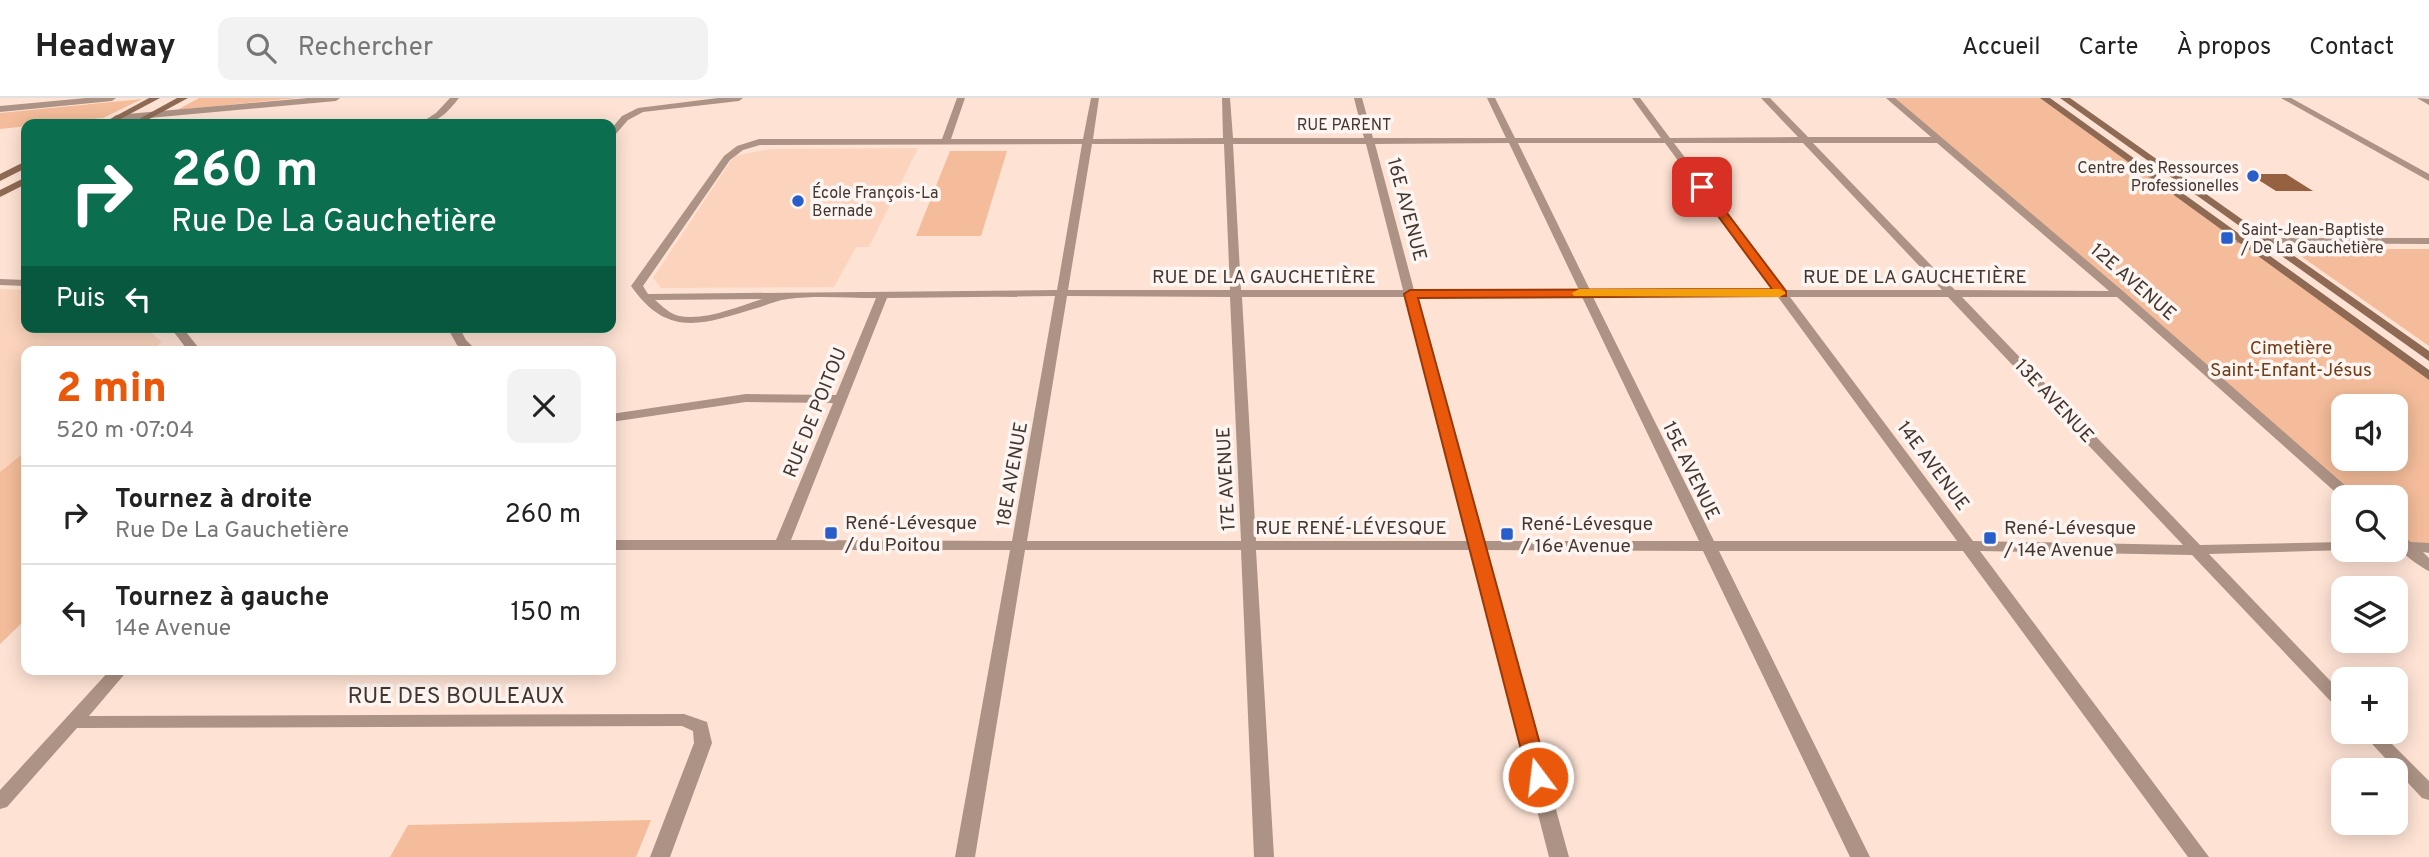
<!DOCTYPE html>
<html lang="fr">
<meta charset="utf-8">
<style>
body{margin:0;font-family:Overpass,sans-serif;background:#f2f2f2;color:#222;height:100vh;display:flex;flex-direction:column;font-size:26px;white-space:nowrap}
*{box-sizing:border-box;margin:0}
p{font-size:23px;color:#767676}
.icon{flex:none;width:38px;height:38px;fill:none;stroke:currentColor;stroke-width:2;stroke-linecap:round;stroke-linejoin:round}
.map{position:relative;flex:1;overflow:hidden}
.drawer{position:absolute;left:21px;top:248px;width:595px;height:329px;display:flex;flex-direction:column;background:#fff;border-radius:14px;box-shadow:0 4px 18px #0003}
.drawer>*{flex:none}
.banner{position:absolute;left:21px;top:21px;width:595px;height:214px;border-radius:14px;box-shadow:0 4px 18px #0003;background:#0b6e4f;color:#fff;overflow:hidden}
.tools{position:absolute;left:2331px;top:296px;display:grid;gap:14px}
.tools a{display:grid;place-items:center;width:77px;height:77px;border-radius:14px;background:#fff;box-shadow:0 4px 18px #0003;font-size:35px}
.pin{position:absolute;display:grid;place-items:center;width:60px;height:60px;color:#fff;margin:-30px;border-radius:14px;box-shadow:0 4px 10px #0006}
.me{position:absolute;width:77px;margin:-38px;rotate:345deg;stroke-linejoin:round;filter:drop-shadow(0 0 5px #0008)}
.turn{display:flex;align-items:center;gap:24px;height:147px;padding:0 35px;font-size:32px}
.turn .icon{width:91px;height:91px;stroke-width:2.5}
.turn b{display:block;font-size:49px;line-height:60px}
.then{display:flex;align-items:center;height:66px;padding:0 35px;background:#0003;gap:14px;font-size:26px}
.round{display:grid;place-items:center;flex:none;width:74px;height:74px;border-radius:14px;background:#f2f2f2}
.head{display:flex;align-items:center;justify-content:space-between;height:119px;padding:0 35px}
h1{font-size:42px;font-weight:800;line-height:52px;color:#ea580c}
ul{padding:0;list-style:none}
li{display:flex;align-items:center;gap:21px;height:98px;padding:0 35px;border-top:2px solid #e0e0e0}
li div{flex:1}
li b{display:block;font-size:26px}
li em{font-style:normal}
header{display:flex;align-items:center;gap:42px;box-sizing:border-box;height:98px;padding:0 35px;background:#fff;border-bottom:2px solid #e0e0e0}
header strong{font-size:33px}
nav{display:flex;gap:38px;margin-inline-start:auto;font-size:24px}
.search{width:490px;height:63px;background:#f2f2f2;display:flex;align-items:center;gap:18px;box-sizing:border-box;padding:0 24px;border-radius:14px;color:#767676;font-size:26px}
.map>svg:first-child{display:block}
.built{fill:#fcd4bd}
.green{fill:#f4bc9a;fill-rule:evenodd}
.building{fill:#956140}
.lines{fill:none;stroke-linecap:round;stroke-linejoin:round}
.street{fill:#ad9385;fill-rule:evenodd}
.secondary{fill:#8e6a54;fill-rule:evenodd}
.route{fill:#ea580c;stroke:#983908;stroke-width:2}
.slow{fill:#f59e0b}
.poi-dot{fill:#285dca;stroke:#fcf5f1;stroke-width:2.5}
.labels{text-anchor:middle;stroke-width:7;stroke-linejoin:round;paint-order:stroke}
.far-street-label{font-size:16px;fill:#43362f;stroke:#fcf5f1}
.far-poi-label{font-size:16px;fill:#43362f;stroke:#fcf5f1;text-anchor:start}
.street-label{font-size:19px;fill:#43362f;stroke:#fcf5f1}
.park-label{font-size:19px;fill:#713c16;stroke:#fcf5f1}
.poi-label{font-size:19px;fill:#43362f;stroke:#fcf5f1;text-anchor:start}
.near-street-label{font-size:23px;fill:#43362f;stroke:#fcf5f1}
</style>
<header>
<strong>Headway</strong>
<div class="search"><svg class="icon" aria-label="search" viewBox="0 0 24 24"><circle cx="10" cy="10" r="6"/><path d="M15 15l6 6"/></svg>Rechercher</div>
<nav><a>Accueil</a><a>Carte</a><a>À propos</a><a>Contact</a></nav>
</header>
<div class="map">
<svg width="2429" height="759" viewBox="0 0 2429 759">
<rect width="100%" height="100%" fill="#fee3d4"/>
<path class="built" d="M 918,50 L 869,149 L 856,149 L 834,189 L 661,190 L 653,180 L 734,58 L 771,51 Z
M 0,191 L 26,192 L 26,229 L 145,229 L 162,244 L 150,254 L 26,254 L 26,353 L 0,374 Z"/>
<path class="green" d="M 199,0 L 297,0 L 177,12 Z
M 1890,0 L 2044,0 L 2429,278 L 2429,450 L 2396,439 L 2396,399 L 2350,399 ZM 2343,308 L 2396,308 L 2396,360 L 2343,360 Z
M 142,1 L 103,20 L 0,31 L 0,15 Z
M 950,53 L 1007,53 L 981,138 L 916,138 Z
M 2297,151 L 2429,151 L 2429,248 L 2295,154 Z
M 26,353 L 26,521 L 0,546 L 0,374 Z
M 651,722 L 636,759 L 390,759 L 408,727 Z"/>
<path class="building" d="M 2249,76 L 2286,76 L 2313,93 L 2276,93 Z"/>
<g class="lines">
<path class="street" d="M 86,0 L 116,0 L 112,3 L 0,14 L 0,8 Z
M 308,0 L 340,0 L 336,3 L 116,23 L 112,20 L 116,17 Z
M 450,0 L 459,0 C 448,14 437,26 419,26 L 436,15 Z
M 718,0 L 743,0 L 739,3 L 643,14 L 628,22 L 614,38 L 611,39 L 611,31 L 622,18 L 638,10 Z
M 957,0 L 965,0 L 951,41 L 1083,41 L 1091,0 L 1099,0 L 1093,41 L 1223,40 L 1222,0 L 1230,0 L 1233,40 L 1364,40 L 1354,0 L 1362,0 L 1373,40 L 1506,40 L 1487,0 L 1495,0 L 1515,40 L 1661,40 L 1632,0 L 1640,0 L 1670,40 L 1798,39 L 1761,0 L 1770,0 L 1808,39 L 1931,39 L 1886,0 L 1895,0 L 2124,194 L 2355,396 L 2357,399 L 2343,401 L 2117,199 L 1962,199 L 2200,447 L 2343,444 L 2343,452 L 2348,452 L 2209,456 L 2343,596 L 2343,612 L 2337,610 L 2192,457 L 1980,453 L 2209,759 L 2188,759 L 1963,453 L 1719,453 L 1870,759 L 1850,759 L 1703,453 L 1485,452 L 1569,759 L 1549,759 L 1470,452 L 1256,452 L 1274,759 L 1254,759 L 1241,452 L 1025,452 L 975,759 L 955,759 L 1010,452 L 611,452 L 611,442 L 776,442 L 833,305 L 746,304 L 611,324 L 611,316 L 746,296 L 836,297 L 876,200 C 847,200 816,197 788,201 C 778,202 767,207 757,210 C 703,226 668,241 631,188 L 724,58 L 737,48 L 759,41 L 942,41 ZM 1509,45 L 1579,192 L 1414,192 L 1375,46 ZM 1518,45 L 1665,45 L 1773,192 L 1590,192 ZM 1674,45 L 1803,45 L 1942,192 L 1785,192 ZM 1813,45 L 1937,45 L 2109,193 L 1955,192 ZM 1082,46 L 1057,192 L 648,196 L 643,188 L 730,62 L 743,52 L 760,47 ZM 1092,46 L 1224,46 L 1230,192 L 1068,192 ZM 1233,46 L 1366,46 L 1403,192 L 1241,192 ZM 1055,198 L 1012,443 L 791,442 L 887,200 ZM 1067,198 L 1230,199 L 1241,443 L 1027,443 ZM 1242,199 L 1405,199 L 1468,443 L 1256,443 ZM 1416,199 L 1582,199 L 1699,443 L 1483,443 ZM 1593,199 L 1778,199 L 1957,443 L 1714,443 ZM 1790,199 L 1948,199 L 2183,447 L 1973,443 ZM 762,201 C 737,209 705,223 679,218 C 670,216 662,208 655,202 Z
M 2281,0 L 2291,0 L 2429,76 L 2429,83 Z
M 2417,0 L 2429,1 L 2429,7 Z
M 2241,140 L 2429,140 L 2429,146 L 2237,145 L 2236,143 Z
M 0,181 L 26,182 L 26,188 L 0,187 Z
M 170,229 L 182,229 L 202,254 L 189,254 Z
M 447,229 L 459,229 L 466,242 L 478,254 L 465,254 L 457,247 Z
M 2396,434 L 2411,444 L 2429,445 L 2429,455 L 2423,454 L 2429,460 L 2429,473 C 2423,471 2397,452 2396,447 C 2395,446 2396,435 2396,434 Z
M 110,572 L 128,572 L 89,618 L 684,616 L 707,624 L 712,645 L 670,759 L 650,759 L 694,645 L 693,633 L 682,628 L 77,630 L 7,709 L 0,711 L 0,692 Z
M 2361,634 L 2380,634 L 2429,683 L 2429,702 L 2422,700 Z"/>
<path class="secondary" d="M 149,0 L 160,0 L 111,26 L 101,26 Z
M 177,0 L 188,0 L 140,26 L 130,26 Z
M 2040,0 L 2050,0 L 2429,272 L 2429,282 Z
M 2060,0 L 2070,0 L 2429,253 L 2429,263 Z
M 26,63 L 26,70 L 0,83 L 0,76 Z
M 26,79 L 26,86 L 0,99 L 0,92 Z"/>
</g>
<path class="route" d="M 1698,86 L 1705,86 L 1786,193 L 1786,198 L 1418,200 L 1549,679 L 1546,685 L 1531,685 L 1528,679 L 1404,196 L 1410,192 L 1772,191 L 1698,91 Z"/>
<path class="slow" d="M 1579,191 L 1780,191 L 1786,195 L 1780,199 L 1574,198 L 1572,195 Z"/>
<g class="poi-dot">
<circle cx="2253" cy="78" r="7"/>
<circle cx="798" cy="103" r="7"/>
<rect x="2220" y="133" width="14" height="14" rx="3.5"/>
<rect x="824" y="428" width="14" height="14" rx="3.5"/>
<rect x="1500" y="429" width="14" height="14" rx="3.5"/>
<rect x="1983" y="433" width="14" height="14" rx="3.5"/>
</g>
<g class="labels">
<g class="far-street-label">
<text x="1344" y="32">RUE PARENT</text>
</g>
<g class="far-poi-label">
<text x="2239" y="75" text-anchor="end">Centre des Ressources<tspan x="2239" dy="18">Professionelles</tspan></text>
<text x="812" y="100">École François-La<tspan x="812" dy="18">Bernade</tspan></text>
<text x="2241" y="137">Saint-Jean-Baptiste<tspan x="2241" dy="18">/ De La Gauchetière</tspan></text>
</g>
<g class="street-label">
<text transform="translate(1408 111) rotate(75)" y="7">16E AVENUE</text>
<text x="1264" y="185">RUE DE LA GAUCHETIÈRE</text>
<text x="1915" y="185">RUE DE LA GAUCHETIÈRE</text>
<text transform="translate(2134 183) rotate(41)" y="7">12E AVENUE</text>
<text transform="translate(2055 302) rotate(47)" y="7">13E AVENUE</text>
<text transform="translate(814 314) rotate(-68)" y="7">RUE DE POITOU</text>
<text transform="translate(1934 367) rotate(53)" y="7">14E AVENUE</text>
<text transform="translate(1692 372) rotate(64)" y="7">15E AVENUE</text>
<text transform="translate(1011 376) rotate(-80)" y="7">18E AVENUE</text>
<text transform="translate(1225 381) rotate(-93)" y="7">17E AVENUE</text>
<text x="1351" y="436">RUE RENÉ-LÉVESQUE</text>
</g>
<g class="park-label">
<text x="2291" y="256">Cimetière<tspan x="2291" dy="22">Saint-Enfant-Jésus</tspan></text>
</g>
<g class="poi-label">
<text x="845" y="431">René-Lévesque<tspan x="845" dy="22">/ du Poitou</tspan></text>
<text x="1521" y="432">René-Lévesque<tspan x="1521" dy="22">/ 16e Avenue</tspan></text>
<text x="2004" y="436">René-Lévesque<tspan x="2004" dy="22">/ 14e Avenue</tspan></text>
</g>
<g class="near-street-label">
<text x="456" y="605">RUE DES BOULEAUX</text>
</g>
</g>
</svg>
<div class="tools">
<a><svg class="icon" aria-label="sound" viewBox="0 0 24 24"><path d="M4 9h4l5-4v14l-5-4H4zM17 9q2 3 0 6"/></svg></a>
<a><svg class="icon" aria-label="search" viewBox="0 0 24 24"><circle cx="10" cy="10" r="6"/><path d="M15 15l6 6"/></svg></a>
<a><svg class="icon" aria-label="layers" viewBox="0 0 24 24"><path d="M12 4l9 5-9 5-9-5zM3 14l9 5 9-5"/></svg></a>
<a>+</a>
<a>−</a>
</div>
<div class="pin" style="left:1702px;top:89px;background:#d93025"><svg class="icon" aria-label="arrive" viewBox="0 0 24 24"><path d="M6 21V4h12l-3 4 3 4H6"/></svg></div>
<svg class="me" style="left:1538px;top:679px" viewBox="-20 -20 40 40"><circle r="17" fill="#ea580c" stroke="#fff" stroke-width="3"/><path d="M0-11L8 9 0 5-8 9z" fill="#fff"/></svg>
<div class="banner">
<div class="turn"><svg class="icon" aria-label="right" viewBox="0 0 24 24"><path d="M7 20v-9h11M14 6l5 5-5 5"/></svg><div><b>260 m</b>Rue De La Gauchetière</div></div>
<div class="then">Puis<svg class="icon" aria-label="left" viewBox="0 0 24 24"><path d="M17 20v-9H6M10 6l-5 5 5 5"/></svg></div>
</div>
<section class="drawer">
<div class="head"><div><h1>2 min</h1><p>520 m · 07:04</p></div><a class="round"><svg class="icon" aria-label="close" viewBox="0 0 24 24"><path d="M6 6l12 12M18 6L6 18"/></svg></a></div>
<ul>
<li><svg class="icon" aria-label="right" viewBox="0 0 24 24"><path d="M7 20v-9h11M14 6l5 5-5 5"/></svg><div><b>Tournez à droite</b><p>Rue De La Gauchetière</p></div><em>260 m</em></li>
<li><svg class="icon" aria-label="left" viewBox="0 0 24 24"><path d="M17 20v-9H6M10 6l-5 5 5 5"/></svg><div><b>Tournez à gauche</b><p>14e Avenue</p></div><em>150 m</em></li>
</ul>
</section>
</div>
